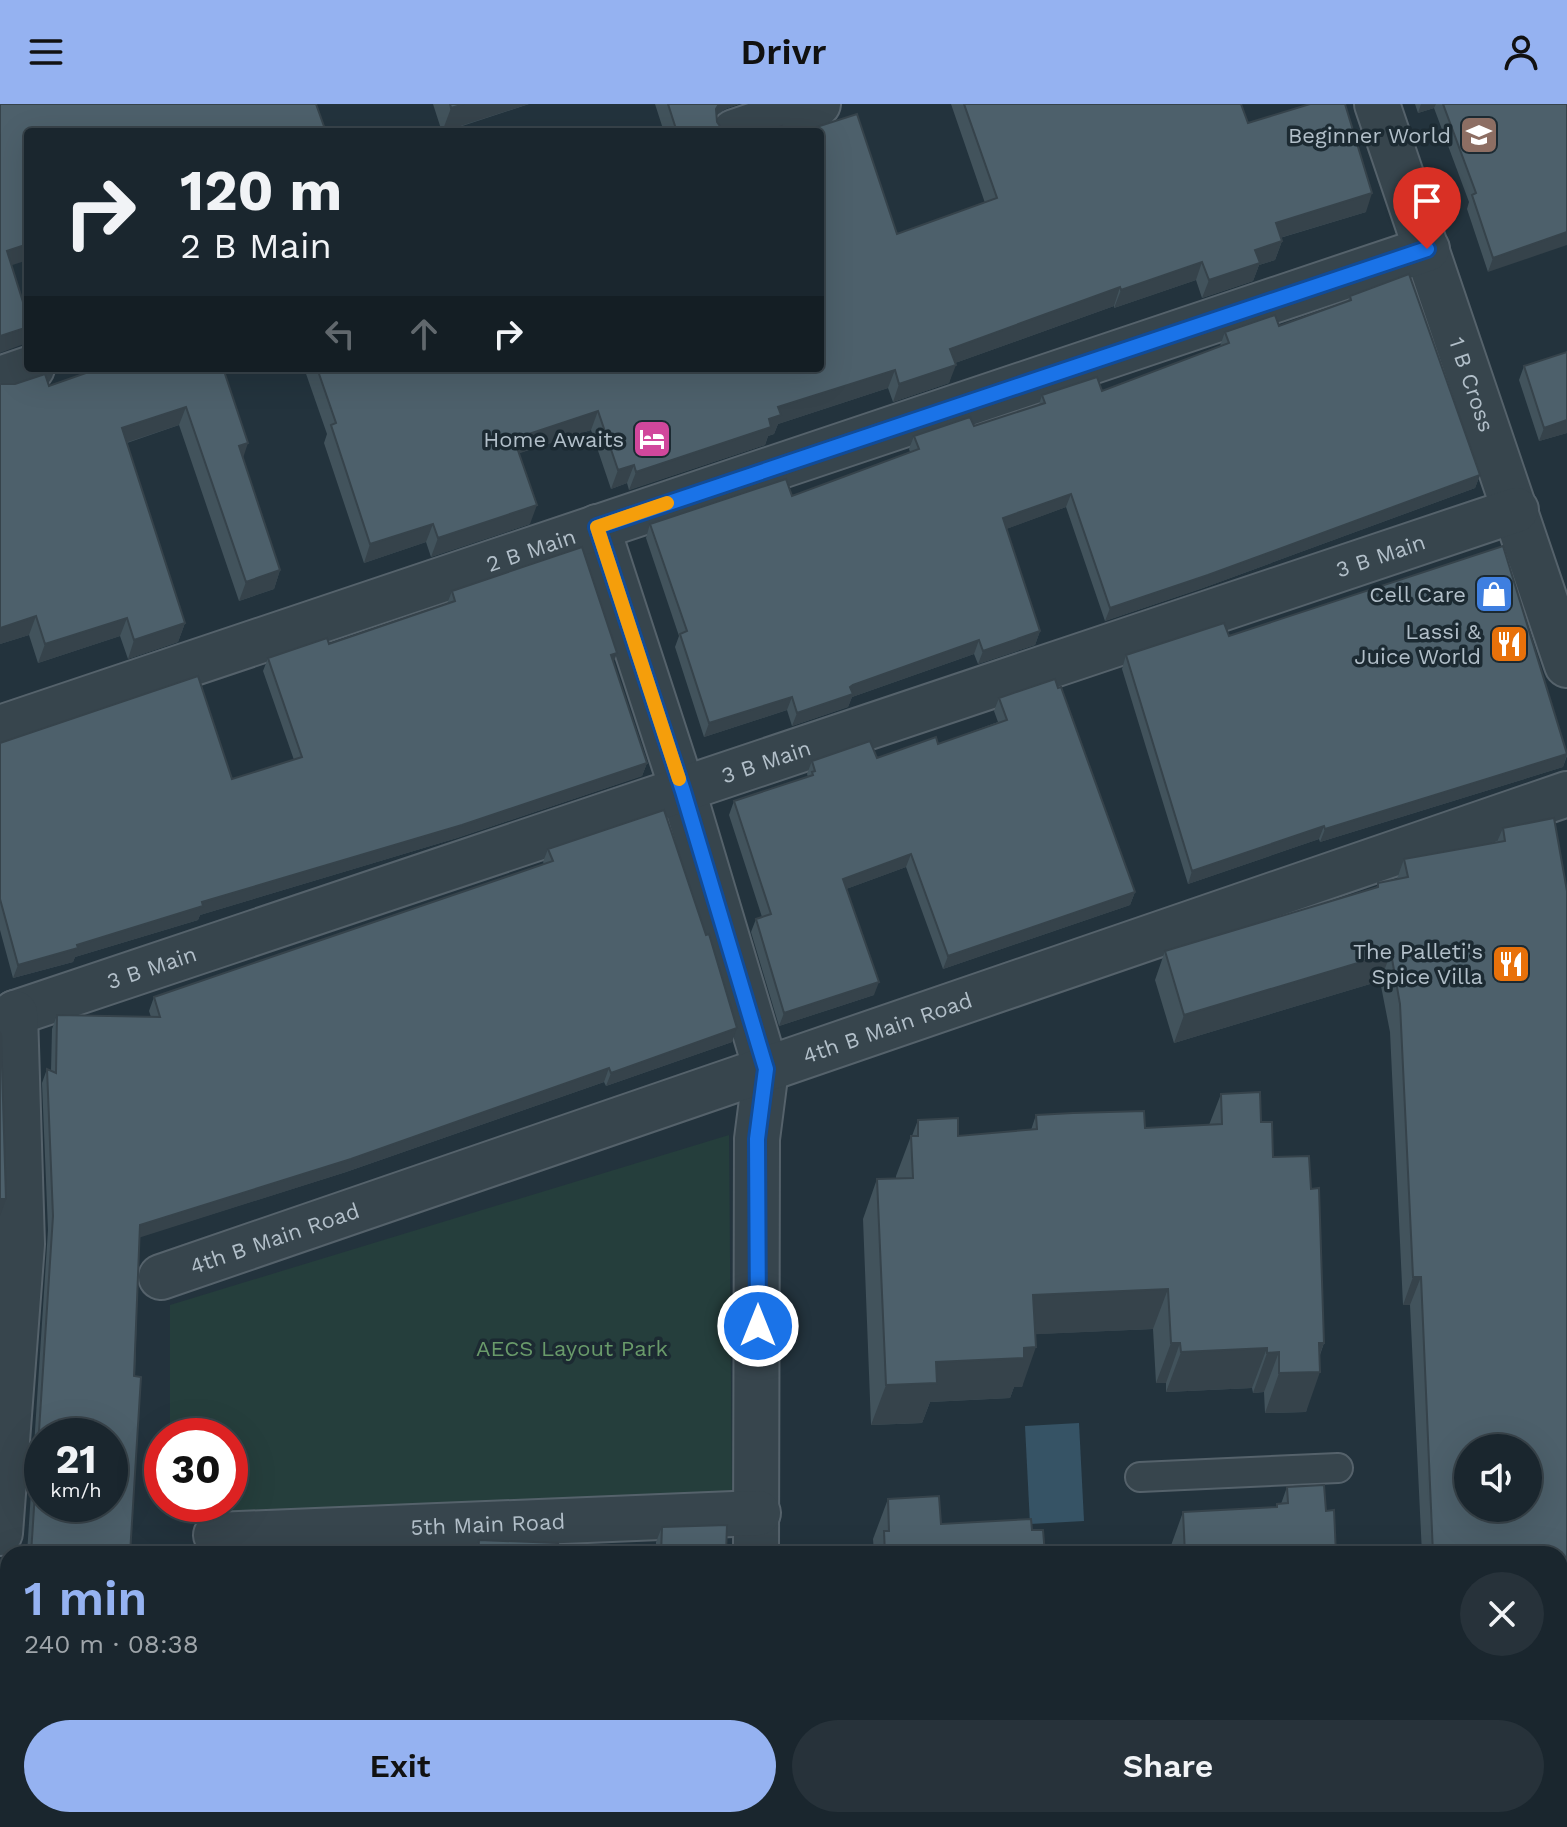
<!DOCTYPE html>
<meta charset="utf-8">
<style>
body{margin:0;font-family:"Work Sans",sans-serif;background:#27323a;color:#f1f3f6;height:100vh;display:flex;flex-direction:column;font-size:30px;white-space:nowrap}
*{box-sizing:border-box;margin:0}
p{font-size:26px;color:#9fa5aa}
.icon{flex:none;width:44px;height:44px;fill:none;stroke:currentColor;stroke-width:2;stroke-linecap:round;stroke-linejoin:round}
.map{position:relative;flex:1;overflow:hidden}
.sheet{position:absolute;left:0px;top:1442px;width:1568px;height:282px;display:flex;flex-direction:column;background:#1a262e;border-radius:24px 24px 0 0;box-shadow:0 8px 32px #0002,0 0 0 2px #38434a}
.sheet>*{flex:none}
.banner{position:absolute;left:24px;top:24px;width:800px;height:244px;border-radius:8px;box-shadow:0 8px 32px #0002,0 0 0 2px #38434a;background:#1a262e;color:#f1f3f6;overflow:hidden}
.controls{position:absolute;left:1454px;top:1330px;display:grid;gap:16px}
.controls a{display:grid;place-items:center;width:88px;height:88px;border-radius:50%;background:#1a262e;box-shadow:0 8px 32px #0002,0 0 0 2px #38434a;font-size:40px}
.speed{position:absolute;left:24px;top:1314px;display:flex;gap:16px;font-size:40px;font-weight:700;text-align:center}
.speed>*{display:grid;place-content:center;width:104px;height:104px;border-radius:50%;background:#1a262e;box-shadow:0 8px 32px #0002,0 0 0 2px #38434a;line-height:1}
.speed small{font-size:20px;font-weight:400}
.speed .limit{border:12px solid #d22;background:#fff;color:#111}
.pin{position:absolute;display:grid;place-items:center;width:68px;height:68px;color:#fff;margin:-82px -34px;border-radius:50% 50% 50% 0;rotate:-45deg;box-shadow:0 0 8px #0007}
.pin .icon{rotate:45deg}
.me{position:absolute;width:88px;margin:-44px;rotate:0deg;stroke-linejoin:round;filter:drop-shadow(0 0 6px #0008)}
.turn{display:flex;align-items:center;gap:28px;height:168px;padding:0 24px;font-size:36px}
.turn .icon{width:104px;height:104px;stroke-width:2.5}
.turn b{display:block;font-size:56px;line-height:68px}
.lanes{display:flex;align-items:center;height:76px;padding:0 24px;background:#0003;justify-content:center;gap:40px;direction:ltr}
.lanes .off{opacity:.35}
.round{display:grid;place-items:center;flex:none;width:84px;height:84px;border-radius:42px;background:#27323a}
.overview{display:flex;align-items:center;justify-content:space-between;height:136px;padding:0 24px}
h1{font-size:48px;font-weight:600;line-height:60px;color:#95b2f1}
.cta{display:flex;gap:16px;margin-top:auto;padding:16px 24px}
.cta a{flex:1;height:92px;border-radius:48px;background:#95b2f1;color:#111;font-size:32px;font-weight:600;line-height:92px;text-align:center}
.cta a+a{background:#27323a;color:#f1f3f6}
header{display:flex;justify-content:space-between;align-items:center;height:104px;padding:0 24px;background:#95b2f1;color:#111;font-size:36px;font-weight:600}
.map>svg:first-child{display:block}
.green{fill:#253e3c}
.water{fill:#365365}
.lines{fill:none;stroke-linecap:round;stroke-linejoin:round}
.lane-casing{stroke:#55626b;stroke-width:32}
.street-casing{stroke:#55626b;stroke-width:48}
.lane{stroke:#37454d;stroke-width:28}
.street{stroke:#37454d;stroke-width:44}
.wall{fill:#42535c}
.shaded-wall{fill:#36434b}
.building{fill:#4d606b;stroke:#36434b;stroke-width:2;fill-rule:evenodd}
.route-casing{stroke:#114b97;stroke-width:20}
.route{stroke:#1a73e8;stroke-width:14}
.slow{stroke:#f59e0b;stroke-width:14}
.labels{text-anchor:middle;stroke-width:7;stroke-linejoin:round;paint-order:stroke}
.poi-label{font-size:22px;fill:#b2bfc9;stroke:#1c2a32;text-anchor:end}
.street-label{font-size:22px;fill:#b2bfc9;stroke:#1c2a32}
.park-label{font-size:22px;fill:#699a6a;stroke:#1c2a32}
</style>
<header><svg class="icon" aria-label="menu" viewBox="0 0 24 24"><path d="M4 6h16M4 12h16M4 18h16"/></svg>Drivr<svg class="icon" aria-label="person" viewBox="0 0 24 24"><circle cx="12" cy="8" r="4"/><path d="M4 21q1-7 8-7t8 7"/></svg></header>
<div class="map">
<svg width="1567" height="1723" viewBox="0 0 1567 1723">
<rect width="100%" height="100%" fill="#23333d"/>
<path class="green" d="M 729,1031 L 732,1400 L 169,1408 L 169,1400 L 230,1400 L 230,1332 L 170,1332 L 170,1201 Z"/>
<path class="water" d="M 1079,1319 L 1084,1417 L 1030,1420 L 1025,1322 Z"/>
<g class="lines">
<defs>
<path id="lane" d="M 1140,1373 L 1338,1364"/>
<g id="street">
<path id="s1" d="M 1377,0 L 1567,561"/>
<path d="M 734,28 L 818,0"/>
<path d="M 0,275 L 32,264"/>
<path d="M 597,423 L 683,687 L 766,965 L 757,1035 L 756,1450"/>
<path id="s2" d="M 0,624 L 1427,145"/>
<path id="s3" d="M 15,909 L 1516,406"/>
<path id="s4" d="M 161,1173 L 1567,690"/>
<path d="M 0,1429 L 22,1140 L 15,909"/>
<path id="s5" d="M 216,1431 L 758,1409"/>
<path d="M 746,1723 L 746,1716"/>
</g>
</defs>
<use href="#lane" class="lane-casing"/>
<use href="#street" class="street-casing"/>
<use href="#lane" class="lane"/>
<use href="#street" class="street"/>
</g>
<path class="wall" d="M 433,0 L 529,0 L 444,28 L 442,28 Z
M 655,0 L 739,0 L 725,5 L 717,11 L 717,18 L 724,28 L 664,28 Z
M 951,0 L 1241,0 L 1248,19 L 1366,108 L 1280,134 L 1282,137 L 1275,156 L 1259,161 L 1253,177 L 1202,194 L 1196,176 L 1114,204 L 1114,202 L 955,259 L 949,279 L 893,298 L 888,284 L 778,320 L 774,330 L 768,332 L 765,341 L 629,386 L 627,379 L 611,385 L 591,326 L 519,349 L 530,420 L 431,453 L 426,438 L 364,459 L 324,339 L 327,330 L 304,264 L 820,264 L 897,130 L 985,99 Z
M 1415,0 L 1567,0 L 1488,168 L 1467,105 L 1469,98 L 1434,4 L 1418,9 Z
M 1350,192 L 1480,371 L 1475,384 L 1203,484 L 1105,517 L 1066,403 L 1006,425 L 1040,527 L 1035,541 L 978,560 L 974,550 L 852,593 L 848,603 L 792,622 L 787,606 L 704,633 L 675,543 L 679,532 L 646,434 L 650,420 L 792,392 L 910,348 L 909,345 L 914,332 L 974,322 L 1039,301 L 1042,291 L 1102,287 L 1220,242 L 1225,228 L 1279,222 L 1348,197 Z
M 1524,262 L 1567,329 L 1539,337 L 1519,276 Z
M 223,264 L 243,354 L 280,466 L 274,485 L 239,497 L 179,321 L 127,339 L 185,519 L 178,538 L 128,555 L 120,532 L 38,559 L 29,531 L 0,540 L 0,280 L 49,282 Z
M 452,487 L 617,549 L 613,559 L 647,659 L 642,672 L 457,734 L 200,811 L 198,816 L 75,853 L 73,858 L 13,874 L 0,826 L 0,639 L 232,675 L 294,656 L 263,567 L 268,554 L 329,540 L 447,500 Z
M 1229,532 L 1567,647 L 1567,652 L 1563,663 L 1320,738 L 1319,735 L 1188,780 L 1122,565 L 1126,551 Z
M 999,594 L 1135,788 L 1130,801 L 943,865 L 906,763 L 846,785 L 874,891 L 779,922 L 751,828 L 756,815 L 762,813 L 729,711 L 734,697 L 808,673 L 807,670 L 812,657 L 877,654 L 938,640 L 998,618 L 994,607 Z
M 1554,714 L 1567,1723 L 1418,1723 L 1418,1716 L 1560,1716 L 1560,1450 L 1422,1450 L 1410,1201 L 1403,1201 L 1390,928 L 1380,877 L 1174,939 L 1155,876 L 1165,847 L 1376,784 L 1378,779 L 1397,775 L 1404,755 L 1497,738 L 1503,724 Z
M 548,745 L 732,938 L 606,982 L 604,978 L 346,1068 L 139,1133 L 130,1450 L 27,1450 L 48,1126 L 42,979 L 47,965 L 51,967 L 52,925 L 57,911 L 151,913 L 149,907 L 154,893 L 544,760 L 543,758 Z
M 1221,990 L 1261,1018 L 1273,1053 L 1311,1085 L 1324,1239 L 1320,1251 L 1306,1308 L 1265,1309 L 1264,1288 L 1253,1289 L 1252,1284 L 1166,1288 L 1166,1279 L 1156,1279 L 1153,1225 L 1035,1230 L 1022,1283 L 1014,1283 L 1010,1294 L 930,1298 L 922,1319 L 871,1321 L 863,1115 L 877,1075 L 896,1075 L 896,1072 L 911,1032 L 912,1032 L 918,1016 L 958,1032 L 1031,1026 L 1036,1011 L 1145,1024 L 1209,1021 Z
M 1287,1383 L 1326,1407 L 1336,1450 L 1168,1450 L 1183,1408 L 1276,1403 L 1277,1400 L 1281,1400 Z
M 888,1395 L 941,1420 L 1032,1426 L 1045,1450 L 874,1450 L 873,1435 Z
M 662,1423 L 726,1450 L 656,1450 L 656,1438 Z
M 479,1436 L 558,1450 L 474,1450 Z
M 15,1716 L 97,1716 L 97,1723 L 14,1723 Z
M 187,1716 L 273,1716 L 272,1723 L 187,1723 Z"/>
<path class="shaded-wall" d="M 464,0 L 529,0 L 442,28 L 451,4 Z
M 719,0 L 739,0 L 725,5 L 715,12 L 709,24 Z
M 1421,0 L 1436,0 L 1434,4 L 1418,9 Z
M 1372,89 L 1366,108 L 1269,137 L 1276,119 Z
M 1567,128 L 1567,141 L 1488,168 L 1493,154 Z
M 1282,137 L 1275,156 L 1259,161 L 1253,177 L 1202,194 L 1209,176 L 1255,146 Z
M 28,140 L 28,156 L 0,165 L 7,147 Z
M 1202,158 L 1196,176 L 1114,204 L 1121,186 Z
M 1120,183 L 1114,202 L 944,263 L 950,245 Z
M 28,223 L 28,229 L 24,240 L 0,249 L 0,232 Z
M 956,261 L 949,279 L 893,298 L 899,280 Z
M 895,266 L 888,284 L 778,320 L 774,330 L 768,332 L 765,341 L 629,386 L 636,368 L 769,315 L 778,303 Z
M 186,303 L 179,321 L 116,342 L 122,324 Z
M 598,307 L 591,326 L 508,353 L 514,335 Z
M 1567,316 L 1567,329 L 1539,337 L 1544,324 Z
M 248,339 L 242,357 L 239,342 Z
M 634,361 L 627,379 L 611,385 L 618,366 Z
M 1480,371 L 1475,384 L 1203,484 L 1105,517 L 1110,504 Z
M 1071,390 L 1066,403 L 998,428 L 1003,414 Z
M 537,401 L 530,420 L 431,453 L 438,434 Z
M 433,420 L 426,438 L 364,459 L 370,440 Z
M 280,466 L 274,485 L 239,497 L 246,478 Z
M 36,512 L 29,531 L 0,540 L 0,524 Z
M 127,514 L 120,532 L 38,559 L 45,540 Z
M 185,519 L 178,538 L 128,555 L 134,536 Z
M 1040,527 L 1035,541 L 978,560 L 983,547 Z
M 979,536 L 974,550 L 852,593 L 848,603 L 792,622 L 797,609 L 853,581 Z
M 617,549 L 612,562 L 611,551 Z
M 792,593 L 787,606 L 704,633 L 709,619 Z
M 1567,650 L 1563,663 L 1320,738 L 1325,725 Z
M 647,659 L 642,672 L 457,734 L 200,811 L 198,816 L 75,853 L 73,858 L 13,874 L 18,861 L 202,798 Z
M 1324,722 L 1319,735 L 1188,780 L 1192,767 Z
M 911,750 L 906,763 L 838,788 L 843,775 Z
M 1135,788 L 1130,801 L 943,865 L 948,852 Z
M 1391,849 L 1380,877 L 1174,939 L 1184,911 Z
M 879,878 L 874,891 L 779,922 L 784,909 Z
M 737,924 L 732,938 L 606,982 L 611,969 Z
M 609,964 L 604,978 L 346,1068 L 135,1135 L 140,1121 Z
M 0,1095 L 6,1095 L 0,1112 Z
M 1413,1173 L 1421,1173 L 1410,1201 L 1403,1201 Z
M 1168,1185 L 1153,1225 L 1019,1231 L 1033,1191 Z
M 1171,1239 L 1180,1239 L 1166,1279 L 1156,1279 Z
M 1319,1239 L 1324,1239 L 1313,1268 L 1320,1268 L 1306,1308 L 1265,1309 L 1279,1269 Z
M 1036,1243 L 1022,1283 L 1014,1283 L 1010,1294 L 930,1298 L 922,1319 L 871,1321 L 886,1281 L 936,1258 Z
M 1267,1244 L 1252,1284 L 1166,1288 L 1181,1248 Z
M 1279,1248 L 1264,1288 L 1253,1289 L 1267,1249 Z
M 1567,1716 L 1567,1723 L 1453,1723 Z"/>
<path class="building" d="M 0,0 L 316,0 L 326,28 L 28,28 L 28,140 L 7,147 L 28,214 L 28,223 L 0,232 Z
M 450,0 L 464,0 L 451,4 Z
M 668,0 L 719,0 L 716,5 L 717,18 L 724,28 L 677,28 Z
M 964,0 L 1241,0 L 1248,19 L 1310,0 L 1345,0 L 1372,89 L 1276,119 L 1282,137 L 1255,146 L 1260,159 L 1209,176 L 1202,158 L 1121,186 L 1120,183 L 950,245 L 956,261 L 899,280 L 895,266 L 778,303 L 781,311 L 769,315 L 771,323 L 636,368 L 634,361 L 618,366 L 598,307 L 514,335 L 537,401 L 438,434 L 433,420 L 370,440 L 331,321 L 336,319 L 317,264 L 820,264 L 820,28 L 801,28 L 857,10 L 897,130 L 997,94 Z
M 1443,0 L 1567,0 L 1567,128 L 1493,154 L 1472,91 L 1476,89 Z
M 782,22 L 784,28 L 764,28 Z
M 1409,170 L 1480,371 L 1208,471 L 1110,504 L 1071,390 L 1003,414 L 1040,527 L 983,547 L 979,536 L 853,581 L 850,583 L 853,590 L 797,609 L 792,593 L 709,619 L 680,530 L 687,527 L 650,420 L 786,375 L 792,392 L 919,345 L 914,332 L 970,313 L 974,322 L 1045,299 L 1042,291 L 1097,273 L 1102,287 L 1229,239 L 1225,228 L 1275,211 L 1279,222 L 1351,196 L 1350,192 Z
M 1567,248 L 1567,316 L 1544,324 L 1524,262 Z
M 100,264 L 223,264 L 248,339 L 239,342 L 280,466 L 246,478 L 186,303 L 122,324 L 185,519 L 134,536 L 127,514 L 45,540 L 36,512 L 0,524 L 0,280 L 15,280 L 45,270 L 49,282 Z
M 1503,442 L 1567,650 L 1325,725 L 1324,722 L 1192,767 L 1126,551 L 1224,519 L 1229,532 Z
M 582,443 L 617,549 L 611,551 L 647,659 L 462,721 L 202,798 L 203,802 L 77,841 L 78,844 L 18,861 L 0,795 L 0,639 L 198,572 L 232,675 L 302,653 L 268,554 L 327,534 L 329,540 L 455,497 L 452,487 Z
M 1055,575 L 1058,584 L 1061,583 L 1135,788 L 948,852 L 911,750 L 843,775 L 879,878 L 784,909 L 756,815 L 771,810 L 734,697 L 813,671 L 812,668 L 815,667 L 812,657 L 870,637 L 877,654 L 936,633 L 938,640 L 1007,616 L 999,594 Z
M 664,706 L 706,831 L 709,830 L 737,924 L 611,969 L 609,964 L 351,1055 L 140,1121 L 134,1272 L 141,1273 L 130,1450 L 31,1450 L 53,1112 L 47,965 L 56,969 L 57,911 L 160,913 L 154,893 L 553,757 L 548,745 ZM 42,1332 L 110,1332 L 110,1400 L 42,1400 Z
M 1554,714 L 1567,787 L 1567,1716 L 1453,1723 L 1430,1723 L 1430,1716 L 1560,1716 L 1560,1450 L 1433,1450 L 1421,1173 L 1413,1173 L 1400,900 L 1391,849 L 1184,911 L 1165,847 L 1378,783 L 1378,779 L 1408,773 L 1404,755 L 1505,737 L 1503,724 ZM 1468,1344 L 1528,1344 L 1528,1404 L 1468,1404 Z
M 0,929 L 1,930 L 6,1095 L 0,1095 Z
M 1260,988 L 1261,1018 L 1272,1018 L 1273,1053 L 1309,1052 L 1311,1085 L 1319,1084 L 1324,1239 L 1319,1239 L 1320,1268 L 1279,1269 L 1279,1248 L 1267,1249 L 1267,1244 L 1181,1248 L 1180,1239 L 1171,1239 L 1168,1185 L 1033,1191 L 1036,1243 L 1024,1244 L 1024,1254 L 936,1258 L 937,1279 L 886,1281 L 877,1075 L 913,1074 L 911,1032 L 918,1032 L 918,1016 L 958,1014 L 958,1032 L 1037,1025 L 1036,1011 L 1073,1009 L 1144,1007 L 1145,1024 L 1222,1020 L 1221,990 Z
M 1324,1381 L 1326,1407 L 1334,1406 L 1336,1450 L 1185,1450 L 1183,1408 L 1277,1403 L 1277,1400 L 1288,1399 L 1287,1383 Z
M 939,1392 L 941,1420 L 1031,1415 L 1032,1426 L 1043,1426 L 1045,1450 L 885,1450 L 884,1427 L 889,1427 L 888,1395 Z
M 727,1421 L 726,1450 L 661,1450 L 662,1423 Z
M 479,1436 L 558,1439 L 558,1450 L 478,1450 Z
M 300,1443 L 386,1444 L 386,1447 L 464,1450 L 300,1450 Z
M 19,1716 L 97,1716 L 97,1723 L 18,1723 Z
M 192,1716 L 273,1716 L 272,1723 L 191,1723 Z"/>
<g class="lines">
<defs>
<path id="route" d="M 758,1222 L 757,1035 L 766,965 L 683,687 L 597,423 L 1427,145"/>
</defs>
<use href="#route" class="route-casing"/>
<use href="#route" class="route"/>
<path class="slow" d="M 667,399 L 597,423 L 679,675"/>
</g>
<defs>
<symbol id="school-square" viewBox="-11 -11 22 22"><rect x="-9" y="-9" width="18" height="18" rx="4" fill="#8d6e63" stroke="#1c2a32"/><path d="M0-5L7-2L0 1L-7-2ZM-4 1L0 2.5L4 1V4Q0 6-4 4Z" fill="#fff"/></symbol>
<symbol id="hotel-square" viewBox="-11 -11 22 22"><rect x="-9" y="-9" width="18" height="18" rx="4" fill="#d1479c" stroke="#1c2a32"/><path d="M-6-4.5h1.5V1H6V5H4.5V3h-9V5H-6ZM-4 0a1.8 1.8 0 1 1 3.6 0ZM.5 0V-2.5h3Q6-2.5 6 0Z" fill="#fff"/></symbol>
<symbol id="shop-square" viewBox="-11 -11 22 22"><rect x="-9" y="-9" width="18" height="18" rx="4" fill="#3f7fe0" stroke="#1c2a32"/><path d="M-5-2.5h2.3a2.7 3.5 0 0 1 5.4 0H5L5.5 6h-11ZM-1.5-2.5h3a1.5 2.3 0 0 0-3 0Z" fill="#fff"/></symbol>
<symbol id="restaurant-square" viewBox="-11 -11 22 22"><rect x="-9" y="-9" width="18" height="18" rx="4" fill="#e8710a" stroke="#1c2a32"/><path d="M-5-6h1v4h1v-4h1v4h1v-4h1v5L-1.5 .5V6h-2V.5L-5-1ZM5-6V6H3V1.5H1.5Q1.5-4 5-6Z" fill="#fff"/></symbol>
</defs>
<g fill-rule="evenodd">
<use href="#school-square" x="1457" y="9" width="44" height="44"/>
<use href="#hotel-square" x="630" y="313" width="44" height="44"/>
<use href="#shop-square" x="1472" y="468" width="44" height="44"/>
<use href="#restaurant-square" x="1487" y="518" width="44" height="44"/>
<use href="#restaurant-square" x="1489" y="838" width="44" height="44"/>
</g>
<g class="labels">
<g class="poi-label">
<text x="1451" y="39">Beginner World</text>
<text x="624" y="343">Home Awaits</text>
<text x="1466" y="498">Cell Care</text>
<text x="1481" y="535">Lassi &amp;<tspan x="1481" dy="25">Juice World</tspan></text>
<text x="1483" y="855">The Palleti's<tspan x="1483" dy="25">Spice Villa</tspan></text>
</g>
<g class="street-label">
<text dy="8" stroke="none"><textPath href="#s1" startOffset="296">1 B Cross</textPath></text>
<text dy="8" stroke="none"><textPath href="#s2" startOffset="560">2 B Main</textPath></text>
<text dy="8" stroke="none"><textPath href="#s3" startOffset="1440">3 B Main</textPath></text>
<text dy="8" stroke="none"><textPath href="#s3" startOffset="792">3 B Main</textPath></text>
<text dy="8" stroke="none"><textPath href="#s3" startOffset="144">3 B Main</textPath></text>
<text dy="8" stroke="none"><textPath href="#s4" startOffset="768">4th B Main Road</textPath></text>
<text dy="8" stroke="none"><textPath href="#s4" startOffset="120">4th B Main Road</textPath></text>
<text dy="8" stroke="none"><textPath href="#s5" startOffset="272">5th Main Road</textPath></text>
</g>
<g class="park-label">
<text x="572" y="1252">AECS Layout Park</text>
</g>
</g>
</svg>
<div class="controls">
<a><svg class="icon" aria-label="sound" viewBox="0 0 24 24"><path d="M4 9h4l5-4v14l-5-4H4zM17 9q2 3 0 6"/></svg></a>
</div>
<div class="speed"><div>21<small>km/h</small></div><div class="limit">30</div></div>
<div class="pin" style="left:1427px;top:145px;background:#d93025"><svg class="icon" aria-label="arrive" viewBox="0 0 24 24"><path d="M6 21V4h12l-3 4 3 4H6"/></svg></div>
<svg class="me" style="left:758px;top:1222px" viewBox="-20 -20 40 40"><circle r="17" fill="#1a73e8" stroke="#fff" stroke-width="3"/><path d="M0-11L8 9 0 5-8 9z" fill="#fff"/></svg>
<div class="banner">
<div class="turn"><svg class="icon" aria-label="right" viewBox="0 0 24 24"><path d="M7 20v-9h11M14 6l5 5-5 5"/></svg><div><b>120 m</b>2 B Main</div></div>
<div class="lanes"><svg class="icon off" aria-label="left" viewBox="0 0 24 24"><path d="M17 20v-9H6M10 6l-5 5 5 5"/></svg><svg class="icon off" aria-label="ahead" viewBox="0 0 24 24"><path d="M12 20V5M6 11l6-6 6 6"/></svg><svg class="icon" aria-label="right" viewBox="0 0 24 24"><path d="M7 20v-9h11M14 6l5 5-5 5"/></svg></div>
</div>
<section class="sheet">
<div class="overview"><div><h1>1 min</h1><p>240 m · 08:38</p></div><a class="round"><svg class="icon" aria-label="close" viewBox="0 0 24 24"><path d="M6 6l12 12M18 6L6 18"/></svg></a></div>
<div class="cta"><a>Exit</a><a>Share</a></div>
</section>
</div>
